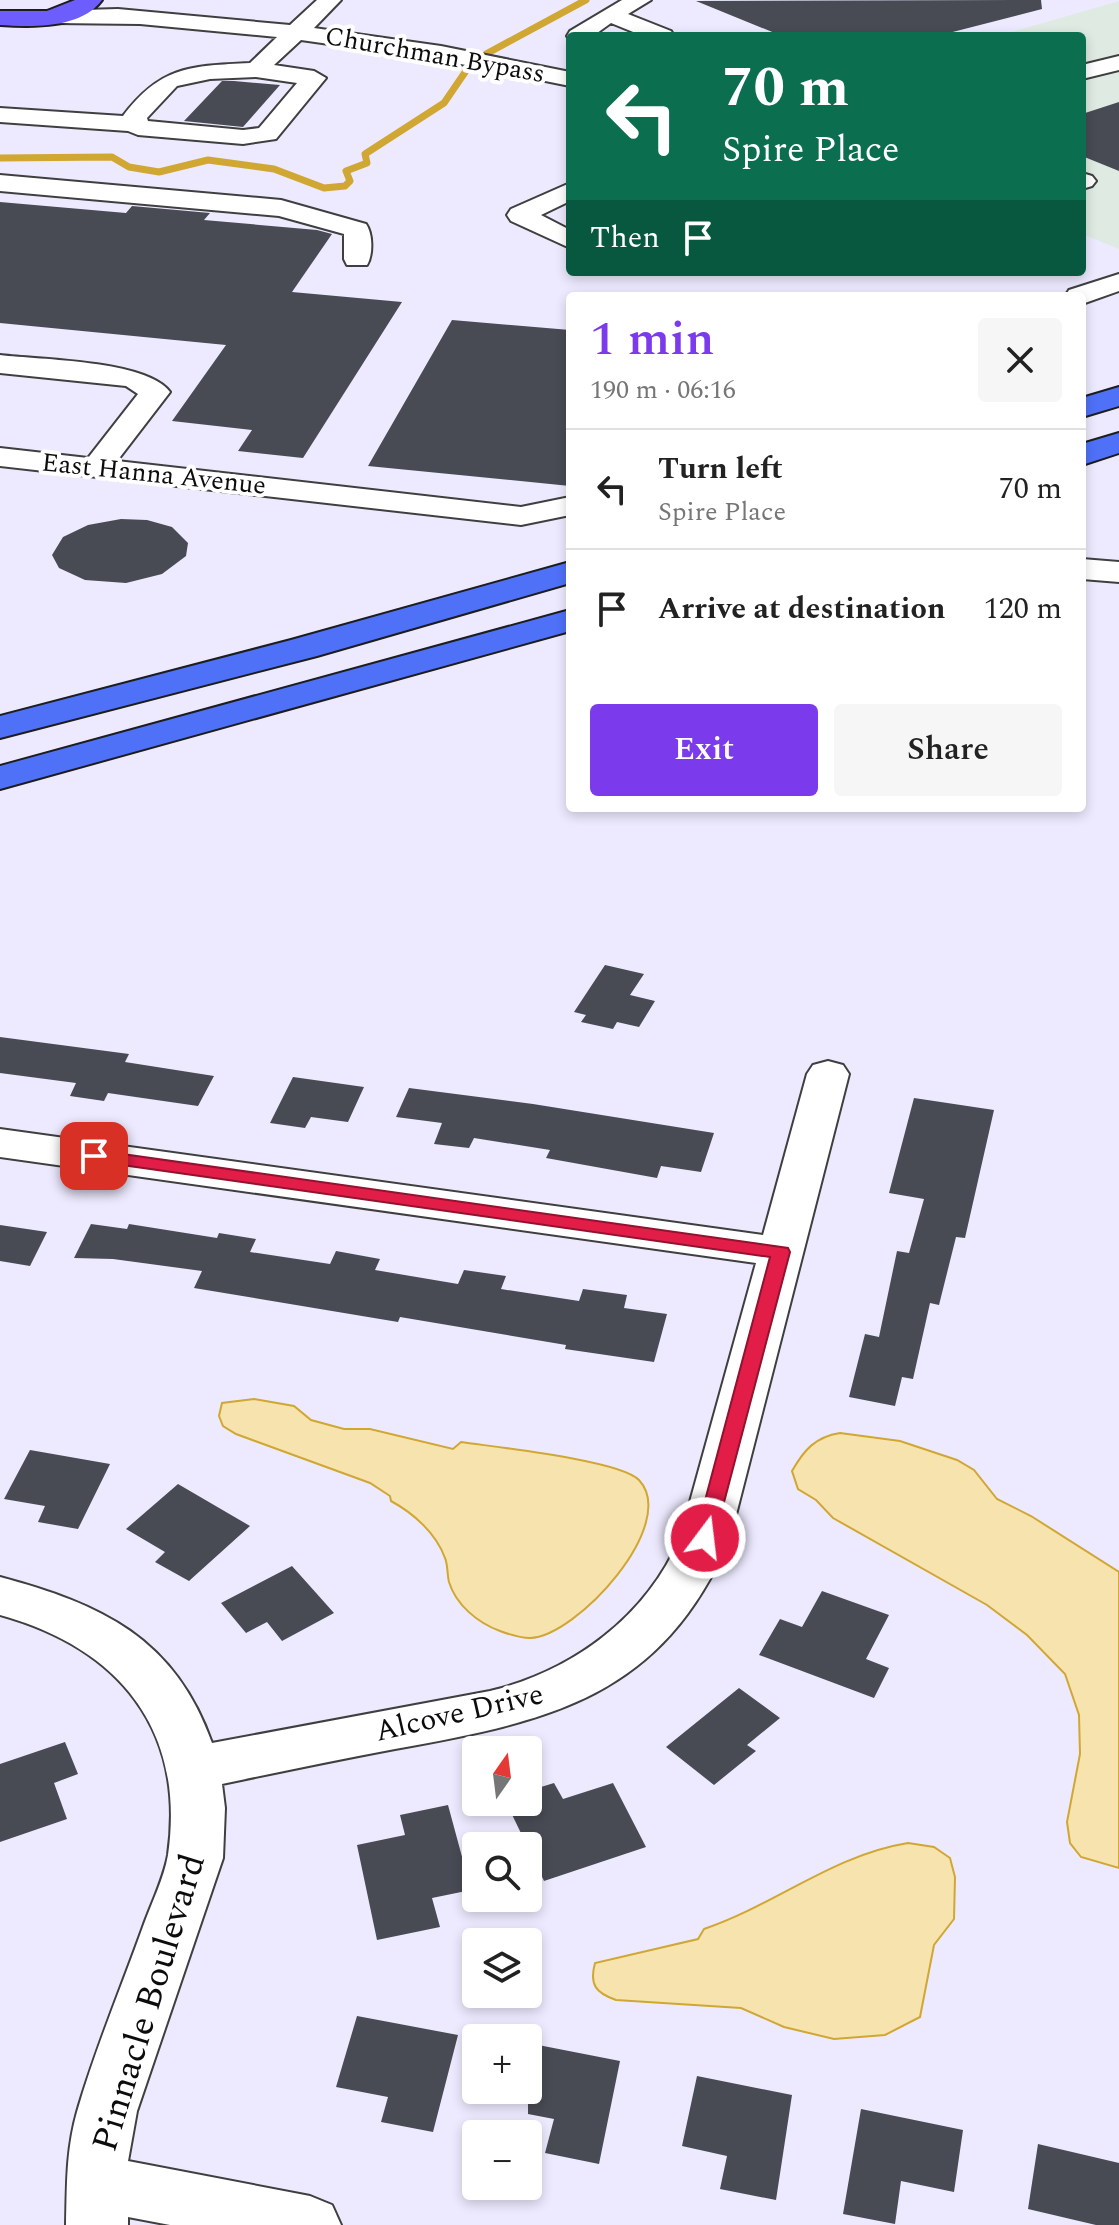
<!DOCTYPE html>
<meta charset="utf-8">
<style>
body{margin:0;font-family:Spectral,serif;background:#f6f6f6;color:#222;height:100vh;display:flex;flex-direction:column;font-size:30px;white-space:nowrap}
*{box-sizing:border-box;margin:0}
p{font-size:26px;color:#767676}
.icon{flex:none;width:44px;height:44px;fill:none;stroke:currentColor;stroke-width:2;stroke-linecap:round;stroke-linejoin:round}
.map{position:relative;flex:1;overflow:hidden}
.sheet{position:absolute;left:566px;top:292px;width:520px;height:520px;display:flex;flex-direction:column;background:#fff;border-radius:8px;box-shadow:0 4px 12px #0003}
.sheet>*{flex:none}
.guide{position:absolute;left:566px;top:32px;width:520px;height:244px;border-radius:8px;box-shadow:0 4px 12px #0003;background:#0b6e4f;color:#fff;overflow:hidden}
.needle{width:52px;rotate:14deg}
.buttons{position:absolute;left:462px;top:1736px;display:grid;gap:16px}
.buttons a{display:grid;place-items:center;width:80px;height:80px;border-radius:8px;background:#fff;box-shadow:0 4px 12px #0003;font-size:40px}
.pin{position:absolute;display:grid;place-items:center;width:68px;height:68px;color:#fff;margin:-34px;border-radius:16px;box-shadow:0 4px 12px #0006}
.me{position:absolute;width:88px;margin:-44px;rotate:15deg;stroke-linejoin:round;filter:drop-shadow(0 0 6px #0008)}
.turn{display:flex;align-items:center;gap:28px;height:168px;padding:0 24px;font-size:36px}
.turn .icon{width:104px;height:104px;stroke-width:2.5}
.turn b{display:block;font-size:56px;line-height:68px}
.then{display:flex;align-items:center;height:76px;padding:0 24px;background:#0003;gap:16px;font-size:30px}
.round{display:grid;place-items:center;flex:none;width:84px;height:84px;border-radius:8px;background:#f6f6f6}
.summary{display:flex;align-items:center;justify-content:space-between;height:136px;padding:0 24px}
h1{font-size:48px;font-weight:600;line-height:60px;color:#7c3aed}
.button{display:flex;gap:16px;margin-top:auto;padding:16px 24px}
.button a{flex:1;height:92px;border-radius:8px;background:#7c3aed;color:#fff;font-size:32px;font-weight:600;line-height:92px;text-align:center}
.button a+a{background:#f6f6f6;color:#222}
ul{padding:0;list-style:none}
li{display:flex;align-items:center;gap:24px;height:120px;padding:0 24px;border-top:2px solid #e0e0e0}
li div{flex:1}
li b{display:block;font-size:30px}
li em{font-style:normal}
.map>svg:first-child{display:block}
.industrial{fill:#dfebe2}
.water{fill:#f7e3ae;stroke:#d0a733;stroke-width:2}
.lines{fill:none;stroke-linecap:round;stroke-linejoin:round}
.stream{stroke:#d0a733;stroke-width:7}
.building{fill:#484b54}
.minor-casing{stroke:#3f3f3f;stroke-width:4}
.major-casing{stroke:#1d1d1d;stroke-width:4}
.highway-casing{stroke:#1d1d1d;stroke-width:4}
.minor{fill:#fff;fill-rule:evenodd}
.major{fill:#6d5dfc;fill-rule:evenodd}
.highway{fill:#4f71f8;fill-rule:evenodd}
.route{fill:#e11d48;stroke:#92132f;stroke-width:2}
.labels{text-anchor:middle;stroke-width:8;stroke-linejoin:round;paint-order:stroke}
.far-street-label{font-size:26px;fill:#0c0c0c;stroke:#fff}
.street-label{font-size:30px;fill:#0c0c0c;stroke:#fff}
.near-street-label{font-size:36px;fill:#0c0c0c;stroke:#fff}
</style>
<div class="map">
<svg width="1119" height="2225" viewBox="0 0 1119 2225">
<rect width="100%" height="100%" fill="#edeaff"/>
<path class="industrial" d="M 1119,1 L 1119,249 L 1082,234 L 1082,36 L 998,36 Z"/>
<path class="water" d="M 254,1399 L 294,1406 L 311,1420 L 344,1429 L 370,1429 L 453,1449 L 461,1442 C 494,1447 620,1460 639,1480 C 680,1524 576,1637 530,1638 C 521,1638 508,1634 500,1631 C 478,1623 456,1605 449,1582 C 447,1574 448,1565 445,1558 C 436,1533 413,1513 391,1501 L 390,1496 L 370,1483 L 236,1434 L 223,1426 L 219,1416 L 222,1403 Z
M 840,1433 L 900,1441 L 957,1460 L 974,1470 L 997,1499 L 1031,1516 L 1119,1572 L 1119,1868 L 1081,1857 L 1070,1843 L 1067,1822 L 1080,1754 L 1079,1715 L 1065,1674 L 1027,1635 L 987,1605 L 833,1518 L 816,1500 L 798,1489 L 792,1471 C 804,1450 815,1437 840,1433 Z
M 908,1843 L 934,1847 L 950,1858 L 955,1877 L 954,1919 L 934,1945 L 920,2017 L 885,2035 L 834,2039 L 784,2027 L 741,2008 L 616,2000 C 596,1993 589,1985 595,1963 L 698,1939 L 704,1929 C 775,1905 833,1855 908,1843 Z"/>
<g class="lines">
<path class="stream" d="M 486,54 L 586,0
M 0,158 L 112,157 L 129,167 L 159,172 L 208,160 L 274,169 L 324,188 L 345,186 L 350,181 L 346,171 L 367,163 L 365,154 L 444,103 L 470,65"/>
</g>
<path class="building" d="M 1041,0 L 1042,9 L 937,36 L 782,36 L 696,1 Z
M 222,81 L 234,81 L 280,85 L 243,127 L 184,121 Z
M 1119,102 L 1119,171 L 1082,156 L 1082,114 Z
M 0,202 L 126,213 L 132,206 L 210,213 L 204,220 L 317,230 L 332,234 L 292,292 L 402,302 L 303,458 L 238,451 L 252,430 L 172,421 L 226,345 L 0,323 Z
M 452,320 L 570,330 L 570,486 L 368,466 Z
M 121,519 L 147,520 L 172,527 L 188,543 L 186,556 L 162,574 L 126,583 L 85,580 L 59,568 L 52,555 L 63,537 L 88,525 Z
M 605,965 L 644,974 L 630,995 L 655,1001 L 639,1027 L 617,1022 L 613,1029 L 581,1022 L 586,1015 L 574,1012 Z
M 0,1037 L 129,1054 L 125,1062 L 214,1076 L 198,1106 L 108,1093 L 104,1101 L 70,1096 L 76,1083 L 0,1073 Z
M 293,1077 L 364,1087 L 348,1122 L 311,1117 L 305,1128 L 270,1123 Z
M 409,1088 L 533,1104 L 714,1133 L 701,1172 L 661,1166 L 657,1178 L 546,1158 L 550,1150 L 474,1138 L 469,1148 L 434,1144 L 442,1123 L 396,1117 Z
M 914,1098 L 994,1110 L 965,1238 L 956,1237 L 939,1305 L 930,1303 L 913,1379 L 902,1377 L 895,1406 L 849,1397 L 865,1334 L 879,1337 L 897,1251 L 909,1253 L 924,1199 L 889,1193 Z
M 91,1224 L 127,1229 L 129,1224 L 217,1238 L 219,1233 L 256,1239 L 250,1252 L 330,1264 L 336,1251 L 380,1259 L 375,1270 L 458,1284 L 464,1270 L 506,1276 L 501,1289 L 579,1301 L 583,1289 L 627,1295 L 624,1308 L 667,1314 L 654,1362 L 565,1349 L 566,1345 L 400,1317 L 398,1322 L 194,1288 L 202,1271 L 113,1259 L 74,1258 Z
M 0,1225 L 47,1232 L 30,1266 L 0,1261 Z
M 30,1450 L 110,1464 L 78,1529 L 38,1522 L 45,1506 L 4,1499 Z
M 178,1484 L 250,1526 L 189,1581 L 155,1562 L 165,1552 L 126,1529 Z
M 292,1566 L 334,1613 L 282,1641 L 267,1622 L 246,1633 L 221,1603 Z
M 822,1591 L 889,1615 L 866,1659 L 889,1668 L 874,1698 L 759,1655 L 780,1619 L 802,1627 Z
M 739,1688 L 780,1718 L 747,1745 L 756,1751 L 714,1785 L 666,1747 Z
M 65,1742 L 78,1774 L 54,1783 L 67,1819 L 0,1842 L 0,1764 Z
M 554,1783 L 563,1799 L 613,1783 L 646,1847 L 544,1881 L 506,1802 L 528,1802 L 528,1791 Z
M 448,1805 L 471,1890 L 432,1898 L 440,1927 L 377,1940 L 357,1845 L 405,1835 L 400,1815 Z
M 357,2016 L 458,2035 L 433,2132 L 381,2122 L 388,2097 L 336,2087 Z
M 528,2043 L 620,2061 L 599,2164 L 545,2153 L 554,2119 L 528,2114 Z
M 697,2076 L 792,2095 L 776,2200 L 720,2189 L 727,2156 L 682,2146 Z
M 861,2109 L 963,2130 L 954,2192 L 901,2181 L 895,2224 L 843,2214 Z
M 1038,2144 L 1119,2163 L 1119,2225 L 1096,2225 L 1028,2209 Z"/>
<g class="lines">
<defs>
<path id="minor" d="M 317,0 L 341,0 L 314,28 L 441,46 L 570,72 L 570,86 L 441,60 L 301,40 L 274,65 L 314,71 L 326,78 L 276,139 L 243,144 L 138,135 L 128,131 L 0,122 L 0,108 L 123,116 C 161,66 190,66 250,63 L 277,37 L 140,24 L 54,23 L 46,21 L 43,16 L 46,11 L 118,9 L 290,25 ZM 256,77 L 297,83 L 259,128 L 243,130 L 148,121 L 147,118 L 177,86 L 210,79 Z
M 622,0 L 651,0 L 628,14 L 671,31 L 674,36 L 643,36 L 611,23 L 593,36 L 570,36 L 570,41 L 567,36 L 570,31 Z
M 1119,56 L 1119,70 L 1082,79 L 1082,65 Z
M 1082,173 L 1092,176 L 1096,181 L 1092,186 L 1082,189 Z
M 0,175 L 281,200 L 366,224 C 373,234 373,255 367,265 L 347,265 L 344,259 L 344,234 L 279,216 L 0,191 Z
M 570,183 L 570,201 L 541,215 L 570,230 L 570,248 L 511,221 L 507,215 L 511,209 Z
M 1119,274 L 1119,291 L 1082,304 L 1082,296 L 1065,296 L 1069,290 Z
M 0,355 C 40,360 147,360 170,392 L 117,461 L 521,507 L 570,497 L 570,515 L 521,525 L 0,466 L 0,448 L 88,458 L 138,394 L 126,386 L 0,373 Z
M 1082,559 L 1119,562 L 1119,582 L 1082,579 Z
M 828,1061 L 843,1065 L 849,1074 L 730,1538 C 662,1698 550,1721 395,1749 C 337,1760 279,1772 222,1784 L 225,1808 L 223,1858 L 137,2111 L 128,2161 L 310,2196 L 332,2205 L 341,2225 L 170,2225 L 128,2217 L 128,2225 L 66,2225 C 67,2186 66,2151 77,2112 C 95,2049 122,1986 144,1924 C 152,1902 164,1878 168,1855 C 186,1729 119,1648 0,1615 L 0,1577 C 101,1604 175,1638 212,1743 L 490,1691 C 573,1671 646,1617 680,1538 L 756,1263 L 0,1157 L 0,1129 L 763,1235 L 807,1074 L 813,1065 Z"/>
<path id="major" d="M 75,0 L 102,0 C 81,29 32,27 0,25 L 0,11 L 47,11 Z"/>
<path id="highway" d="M 1119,387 L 1119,406 L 1082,417 L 1082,398 Z
M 1119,433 L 1119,453 L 1082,465 L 1082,444 Z
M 570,562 L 570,583 L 317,656 L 0,738 L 0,716 L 291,640 Z
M 570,610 L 570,631 L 0,789 L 0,766 Z"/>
</defs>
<use href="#minor" class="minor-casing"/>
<use href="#major" class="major-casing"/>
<use href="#highway" class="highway-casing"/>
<use href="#minor" class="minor"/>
<use href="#major" class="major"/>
<use href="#highway" class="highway"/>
</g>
<path class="route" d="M 94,1150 L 788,1248 L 790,1252 L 713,1544 L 698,1544 L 695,1538 L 770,1257 L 87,1160 L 84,1156 Z"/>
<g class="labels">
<g class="far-street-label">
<text transform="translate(435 54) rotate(10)" y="9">Churchman Bypass</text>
<text transform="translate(154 473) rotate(6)" y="9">East Hanna Avenue</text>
</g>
<g class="street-label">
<text transform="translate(459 1712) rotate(-13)" y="10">Alcove Drive</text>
</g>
<g class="near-street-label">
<text transform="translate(147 2002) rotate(-73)" y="13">Pinnacle Boulevard</text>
</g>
</g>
</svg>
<div class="buttons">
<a><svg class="needle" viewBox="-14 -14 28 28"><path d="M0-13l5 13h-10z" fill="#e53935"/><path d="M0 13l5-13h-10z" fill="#767676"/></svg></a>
<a><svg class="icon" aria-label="search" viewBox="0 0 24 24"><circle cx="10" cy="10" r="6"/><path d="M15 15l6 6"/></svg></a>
<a><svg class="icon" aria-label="layers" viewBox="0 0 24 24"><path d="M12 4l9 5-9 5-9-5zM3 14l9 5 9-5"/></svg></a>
<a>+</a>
<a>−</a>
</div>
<div class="pin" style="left:94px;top:1156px;background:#d93025"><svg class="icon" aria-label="arrive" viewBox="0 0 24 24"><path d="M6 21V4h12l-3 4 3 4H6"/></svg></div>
<svg class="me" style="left:705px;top:1538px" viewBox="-20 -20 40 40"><circle r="17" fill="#e11d48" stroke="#fff" stroke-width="3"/><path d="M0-11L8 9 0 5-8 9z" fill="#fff"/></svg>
<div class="guide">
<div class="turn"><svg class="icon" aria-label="left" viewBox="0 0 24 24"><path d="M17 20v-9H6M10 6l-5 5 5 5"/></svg><div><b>70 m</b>Spire Place</div></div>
<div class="then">Then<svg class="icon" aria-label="arrive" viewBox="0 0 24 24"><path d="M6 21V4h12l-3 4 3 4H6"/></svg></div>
</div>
<section class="sheet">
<div class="summary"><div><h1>1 min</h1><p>190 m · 06:16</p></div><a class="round"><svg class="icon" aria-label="close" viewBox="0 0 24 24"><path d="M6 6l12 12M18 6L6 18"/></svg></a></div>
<ul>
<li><svg class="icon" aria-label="left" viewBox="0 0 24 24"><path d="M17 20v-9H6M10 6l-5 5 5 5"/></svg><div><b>Turn left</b><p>Spire Place</p></div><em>70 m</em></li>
<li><svg class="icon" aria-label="arrive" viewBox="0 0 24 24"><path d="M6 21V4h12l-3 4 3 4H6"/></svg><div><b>Arrive at destination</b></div><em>120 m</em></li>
</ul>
<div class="button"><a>Exit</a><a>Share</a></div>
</section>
</div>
